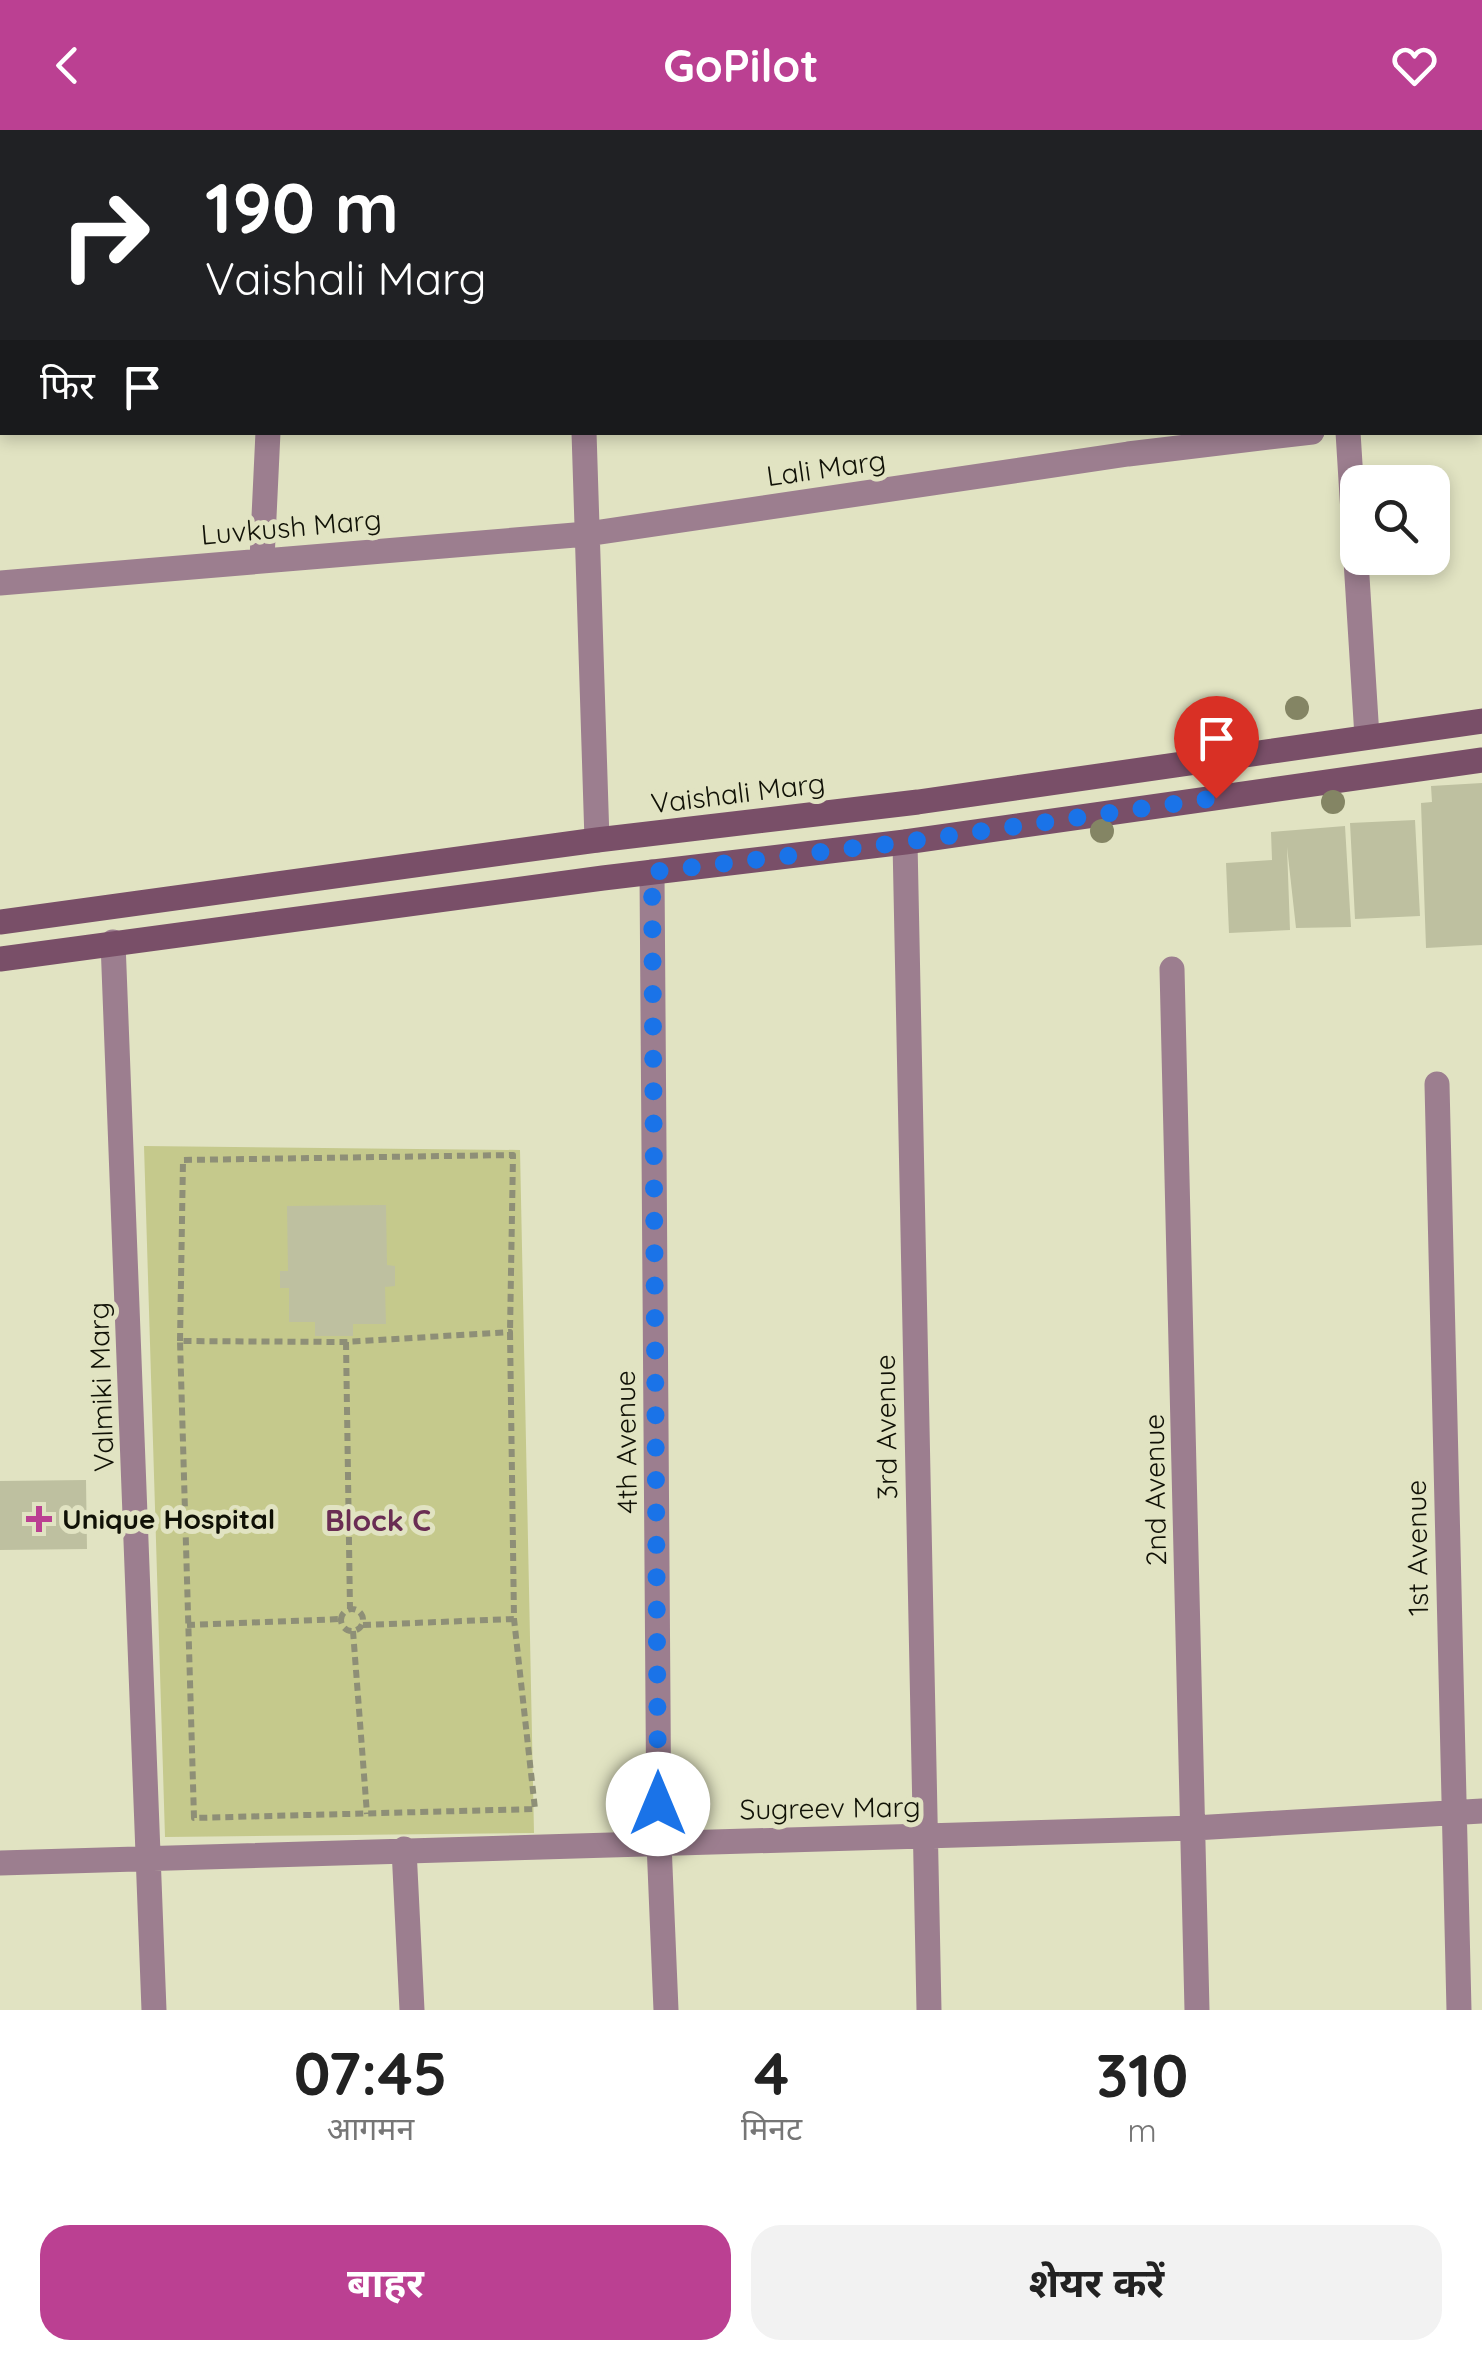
<!DOCTYPE html>
<html lang="hi">
<meta charset="utf-8">
<style>
body{margin:0;font-family:Quicksand,"Noto Sans Devanagari",sans-serif;background:#f2f2f2;color:#222;height:100vh;display:flex;flex-direction:column;font-size:38px;white-space:nowrap}
*{box-sizing:border-box;margin:0}
p{font-size:32px;color:#767676}
.icon{flex:none;width:55px;height:55px;fill:none;stroke:currentColor;stroke-width:2;stroke-linecap:round;stroke-linejoin:round}
.map{position:relative;height:1880px;overflow:hidden}
.drawer{display:flex;flex-direction:column;background:#fff;flex:1}
.drawer>*{flex:none}
.banner{position:absolute;left:0px;top:0px;width:1482px;height:305px;box-shadow:0 5px 15px #0003;background:#202124;color:#fff;overflow:hidden}
.controls{position:absolute;left:1340px;top:335px;display:grid;gap:20px}
.controls a{display:grid;place-items:center;width:110px;height:110px;border-radius:20px;background:#fff;box-shadow:0 5px 15px #0003;font-size:50px}
.pin{position:absolute;display:grid;place-items:center;width:85px;height:85px;color:#fff;margin:-102px -42px;border-radius:50% 50% 50% 0;rotate:-45deg;box-shadow:0 0 10px #0007}
.pin .icon{rotate:45deg}
.me{position:absolute;width:110px;margin:-55px;rotate:0deg;stroke-linejoin:round;filter:drop-shadow(0 0 8px #0008)}
.turn{display:flex;align-items:center;gap:35px;height:210px;padding:0 40px;font-size:45px}
.turn .icon{width:130px;height:130px;stroke-width:2.5}
.turn b{display:block;font-size:70px;line-height:85px}
.then{display:flex;align-items:center;height:95px;padding:0 40px;background:#0003;gap:20px;font-size:38px}
.eta{display:flex;justify-content:space-evenly;align-items:center;height:170px;text-align:center}
.eta b{font-size:60px;font-weight:700;line-height:70px}
.action{display:flex;gap:20px;margin-top:auto;padding:20px 40px}
.action a{flex:1;height:115px;border-radius:30px;background:#bb4092;color:#fff;font-size:40px;font-weight:700;line-height:115px;text-align:center}
.action a+a{background:#f2f2f2;color:#222}
header{display:flex;justify-content:space-between;align-items:center;height:130px;padding:0 40px;background:#bb4092;color:#fff;font-size:45px;font-weight:700}
.map>svg:first-child{display:block}
.green{fill:#c5c98c}
.building{fill:#bec0a0}
.lines{fill:none;stroke-linecap:round;stroke-linejoin:round}
.path{stroke:#8e8f77;stroke-width:6;stroke-dasharray:8 5;stroke-linecap:butt}
.street{stroke:#9c7e8f;stroke-width:25}
.secondary{stroke:#794f68;stroke-width:25}
.tree{fill:#848564}
.route{stroke:#1a73e8;stroke-width:18;stroke-dasharray:0 32.4}
.poi-dot{fill:#bb4092;stroke:#e1e3c2;stroke-width:4}
.labels{text-anchor:middle;stroke-width:10;stroke-linejoin:round;paint-order:stroke}
.street-label{font-size:28px;fill:#101106;stroke:#e1e3c2}
.poi-label{font-size:28px;font-weight:bold;fill:#101106;stroke:#e1e3c2;text-anchor:start}
.neighbourhood-label{font-size:30px;font-weight:bold;fill:#6a2d54;stroke:#e1e3c2}
</style>
<header><svg class="icon" aria-label="back" viewBox="0 0 24 24"><path d="M15 5l-7 7 7 7"/></svg>GoPilot<svg class="icon" aria-label="heart" viewBox="0 0 24 24"><path d="M12 20l-8-8c-3-5 5-10 8-4 3-6 11-1 8 4z"/></svg></header>
<div class="map">
<svg width="1482" height="1880" viewBox="0 0 1482 1880">
<rect width="100%" height="100%" fill="#e1e3c2"/>
<path class="green" d="M 844,0 L 1120,0 L 1120,2 L 844,2 Z
M 144,1016 L 520,1020 L 534,1703 L 165,1707 Z"/>
<path class="building" d="M 1482,653 L 1482,815 L 1426,818 L 1421,673 L 1432,672 L 1431,656 Z
M 1415,690 L 1420,786 L 1355,789 L 1350,693 Z
M 1345,696 L 1351,797 L 1296,798 L 1287,717 L 1290,800 L 1229,803 L 1226,733 L 1272,730 L 1271,702 Z
M 386,1075 L 387,1135 L 395,1136 L 395,1156 L 385,1157 L 386,1194 L 353,1194 L 353,1206 L 315,1206 L 315,1192 L 289,1192 L 289,1158 L 280,1158 L 280,1141 L 288,1141 L 287,1076 Z
M 86,1350 L 87,1419 L 0,1420 L 0,1351 Z"/>
<g class="lines">
<path class="path" d="M 510,1202 L 514,1489 L 535,1679 L 194,1688 L 180,1211 L 346,1212 Z
M 180,1211 L 183,1030 L 513,1025 L 510,1202
M 346,1212 L 350,1479
M341 1490a11 11 0 1 1 22 0a11 11 0 1 1-22 0Z
M 187,1495 L 341,1489
M 363,1495 L 514,1489
M 353,1501 L 367,1684"/>
<path class="street" d="M 810,0 L 810,2
M 1121,0 L 1122,2
M 1336,0 L 1337,2
M 284,2 L 284,0
M 584,2 L 584,0
M 584,302 L 597,710
M 1348,302 L 1367,607
M 262,429 L 268,302
M 0,453 L 587,404 L 1128,324 L 1312,302
M 905,712 L 929,1880
M 652,742 L 659,1713 L 666,1880
M 113,812 L 154,1880
M 1172,839 L 1197,1880
M 1437,954 L 1459,1880
M 404,1719 L 412,1880
M 0,1733 L 1194,1698 L 1482,1681"/>
<path class="secondary" d="M 0,792 L 597,710 L 918,672 L 1482,591
M 0,829 L 603,748 L 905,712 L 1482,630"/>
</g>
<g class="tree">
<circle cx="1297" cy="578" r="12"/>
<circle cx="1333" cy="672" r="12"/>
<circle cx="1102" cy="701" r="12"/>
</g>
<g class="lines">
<path class="route" d="M 658,1674 L 652,742 L 905,712 L 1216,668"/>
</g>
<path class="poi-dot" d="M34 1374h10v10h10v10h-10v10h-10v-10h-10v-10h10z"/>
<g class="labels">
<g class="street-label">
<text transform="translate(826 338) rotate(-8)" y="10">Lali Marg</text>
<text transform="translate(291 397) rotate(-5)" y="10">Luvkush Marg</text>
<text transform="translate(738 663) rotate(-7)" y="10">Vaishali Marg</text>
<text transform="translate(101 1257) rotate(-92)" y="10">Valmiki Marg</text>
<text transform="translate(886 1297) rotate(-91)" y="10">3rd Avenue</text>
<text transform="translate(626 1312) rotate(-91)" y="10">4th Avenue</text>
<text transform="translate(1155 1360) rotate(-91)" y="10">2nd Avenue</text>
<text transform="translate(1417 1418) rotate(-91)" y="10">1st Avenue</text>
<text transform="translate(830 1678) rotate(-1)" y="10">Sugreev Marg</text>
</g>
<g class="poi-label">
<text x="62" y="1399">Unique Hospital</text>
</g>
<g class="neighbourhood-label">
<text x="378" y="1401">Block C</text>
</g>
</g>
</svg>
<div class="controls">
<a><svg class="icon" aria-label="search" viewBox="0 0 24 24"><circle cx="10" cy="10" r="6"/><path d="M15 15l6 6"/></svg></a>
</div>
<div class="pin" style="left:1216px;top:668px;background:#d93025"><svg class="icon" aria-label="arrive" viewBox="0 0 24 24"><path d="M6 21V4h12l-3 4 3 4H6"/></svg></div>
<svg class="me" style="left:658px;top:1674px" viewBox="-20 -20 40 40"><circle r="19" fill="#fff"/><path d="M0-13L10 11 0 6-10 11z" fill="#1a73e8"/></svg>
<div class="banner">
<div class="turn"><svg class="icon" aria-label="right" viewBox="0 0 24 24"><path d="M7 20v-9h11M14 6l5 5-5 5"/></svg><div><b>190 m</b>Vaishali Marg</div></div>
<div class="then">फिर<svg class="icon" aria-label="arrive" viewBox="0 0 24 24"><path d="M6 21V4h12l-3 4 3 4H6"/></svg></div>
</div>
</div>
<section class="drawer">
<div class="eta">
<div><b>07:45</b><p>आगमन</p></div>
<div><b>4</b><p>मिनट</p></div>
<div><b>310</b><p>m</p></div>
</div>
<div class="action"><a>बाहर</a><a>शेयर करें</a></div>
</section>
